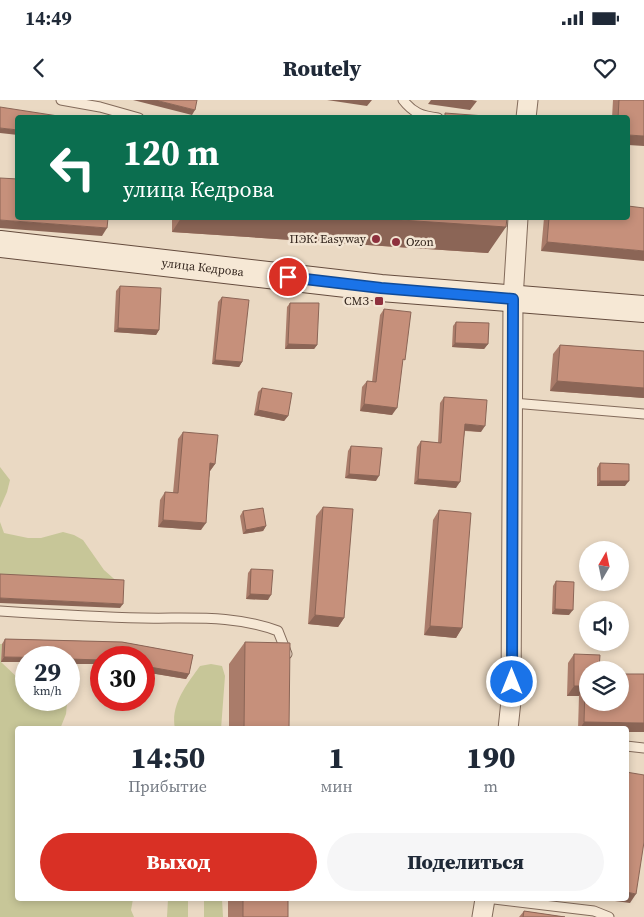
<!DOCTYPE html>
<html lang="ru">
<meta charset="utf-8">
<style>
body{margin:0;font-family:"Source Serif 4",serif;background:#f6f6f7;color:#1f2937;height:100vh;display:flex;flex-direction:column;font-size:19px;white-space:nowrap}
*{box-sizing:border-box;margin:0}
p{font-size:16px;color:#747a83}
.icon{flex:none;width:28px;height:28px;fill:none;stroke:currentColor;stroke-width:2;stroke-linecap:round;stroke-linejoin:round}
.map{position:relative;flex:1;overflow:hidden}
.drawer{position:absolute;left:15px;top:626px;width:614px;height:175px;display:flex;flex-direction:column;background:#fff;border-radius:5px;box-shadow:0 2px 8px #0003}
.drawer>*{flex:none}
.hud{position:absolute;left:15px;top:15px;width:615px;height:105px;border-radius:5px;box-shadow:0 2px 8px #0003;background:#0b6e4f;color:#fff;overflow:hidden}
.needle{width:32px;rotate:9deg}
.buttons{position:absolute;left:579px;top:441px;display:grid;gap:10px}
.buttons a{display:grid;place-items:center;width:50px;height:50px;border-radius:50%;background:#fff;box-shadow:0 2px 8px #0003;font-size:25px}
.speed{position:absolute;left:15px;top:546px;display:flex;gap:10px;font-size:25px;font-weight:700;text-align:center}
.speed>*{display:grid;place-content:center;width:65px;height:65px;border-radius:50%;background:#fff;box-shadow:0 2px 8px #0003;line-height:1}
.speed small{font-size:12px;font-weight:400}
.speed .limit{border:8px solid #d22;background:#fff;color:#111}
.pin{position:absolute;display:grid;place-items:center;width:42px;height:42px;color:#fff;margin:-21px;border:2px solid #fff;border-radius:50%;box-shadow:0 1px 5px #0007}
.me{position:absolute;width:55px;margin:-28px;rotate:0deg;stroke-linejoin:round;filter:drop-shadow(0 0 4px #0008)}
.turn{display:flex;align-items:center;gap:18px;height:105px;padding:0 25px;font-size:22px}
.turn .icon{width:65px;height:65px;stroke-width:2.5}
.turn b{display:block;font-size:35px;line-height:42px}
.eta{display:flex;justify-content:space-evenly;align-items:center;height:85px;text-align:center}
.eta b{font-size:30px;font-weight:800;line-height:35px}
.button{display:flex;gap:10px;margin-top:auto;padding:10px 25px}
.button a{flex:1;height:58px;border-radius:30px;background:#d93025;color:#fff;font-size:20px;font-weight:800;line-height:58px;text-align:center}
.button a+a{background:#f6f6f7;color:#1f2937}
.status{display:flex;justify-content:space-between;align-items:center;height:35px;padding:0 25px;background:#fff;direction:ltr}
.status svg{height:14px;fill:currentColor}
header{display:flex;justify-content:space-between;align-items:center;height:65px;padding:0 25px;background:#fff;font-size:22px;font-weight:800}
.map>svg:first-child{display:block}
.green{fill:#c7c698}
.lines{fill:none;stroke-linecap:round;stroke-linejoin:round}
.service-casing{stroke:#836b5b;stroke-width:11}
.minor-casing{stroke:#836b5b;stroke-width:21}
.secondary-casing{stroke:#654c3e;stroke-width:28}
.service{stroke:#f6e8d5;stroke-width:9}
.minor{stroke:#f6e8d5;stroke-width:19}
.secondary{stroke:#f6e8d5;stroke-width:26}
.wall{fill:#aa7c6a}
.shaded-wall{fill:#8b6556}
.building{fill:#c6907b;stroke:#8b6556}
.route-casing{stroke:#114b97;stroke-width:12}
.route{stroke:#1a73e8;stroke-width:9}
.poi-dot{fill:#8e303d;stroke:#f2e4d2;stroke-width:2}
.labels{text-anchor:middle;stroke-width:5;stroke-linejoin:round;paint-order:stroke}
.poi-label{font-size:12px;fill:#34261e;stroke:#f2e4d2;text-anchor:end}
.street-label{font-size:12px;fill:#34261e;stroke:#f2e4d2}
</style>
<div class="status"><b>14:49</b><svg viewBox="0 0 49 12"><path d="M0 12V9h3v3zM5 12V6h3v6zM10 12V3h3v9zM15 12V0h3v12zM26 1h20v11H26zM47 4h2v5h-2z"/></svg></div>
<header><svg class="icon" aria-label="back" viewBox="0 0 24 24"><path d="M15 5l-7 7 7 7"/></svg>Routely<svg class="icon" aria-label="heart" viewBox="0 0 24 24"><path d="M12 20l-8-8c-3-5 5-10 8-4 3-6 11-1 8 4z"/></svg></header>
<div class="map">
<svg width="644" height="817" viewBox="0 0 644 817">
<rect width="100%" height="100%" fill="#ead9c3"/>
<path class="green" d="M 0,367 L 10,380 L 7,392 L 0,408 Z
M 0,422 L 4,433 L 28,438 L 41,438 L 63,432 L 74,435 L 83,440 L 104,470 L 121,485 L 0,479 Z
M 0,544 L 2,544 L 1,562 L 19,579 L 26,581 L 26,600 L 65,600 L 67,603 L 66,614 L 60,629 L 18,629 L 18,799 L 133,799 L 131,810 L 134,817 L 0,817 Z
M 211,564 L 222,566 L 225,576 L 221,629 L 175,629 C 170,605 187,584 200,566 Z
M 168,799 L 188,799 L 188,817 L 167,817 Z
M 204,799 L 222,799 L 223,817 L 204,817 Z"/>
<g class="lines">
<defs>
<path id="service" d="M 61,0 L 100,7 L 139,18
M 403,0 C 413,13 422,16 438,18
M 513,303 L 644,314
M 0,511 C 47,514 95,517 142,518 C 188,519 234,514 278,531 L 287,554
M 626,646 L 644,648
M 494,799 L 594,811 L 609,817"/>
<path id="minor" d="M 526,18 L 528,0
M 508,629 L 511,601 L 513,199 L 518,118
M 482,817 L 485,799"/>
<g id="secondary">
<path id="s1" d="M 0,144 L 381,188 L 644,209"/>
</g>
</defs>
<use href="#service" class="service-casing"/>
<use href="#minor" class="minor-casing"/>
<use href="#secondary" class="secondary-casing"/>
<use href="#service" class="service"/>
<use href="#minor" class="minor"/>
<use href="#secondary" class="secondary"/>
</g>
<path class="wall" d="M 613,0 L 644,0 L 628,18 L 612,18 Z
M 172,118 L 507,118 L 488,153 L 172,132 Z
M 544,118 L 628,118 L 541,151 Z
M 120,186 L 159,230 L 156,235 L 114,232 L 116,191 Z
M 222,197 L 242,262 L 239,267 L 212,264 L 218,202 Z
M 290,203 L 317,245 L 314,249 L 285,249 L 287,207 Z
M 384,209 L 402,264 L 392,315 L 360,311 L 362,287 L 367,281 L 372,282 L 380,215 Z
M 456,222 L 488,244 L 484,249 L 452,247 L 453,226 Z
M 560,245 L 644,251 L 644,298 L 550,291 L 553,254 Z
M 262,288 L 288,316 L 284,321 L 254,315 L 258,292 Z
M 444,297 L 481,332 L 465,331 L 456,388 L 414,384 L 417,347 L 421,341 L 438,343 L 440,303 Z
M 183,332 L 215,364 L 210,371 L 201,430 L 158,427 L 160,400 L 165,392 L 173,393 L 178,339 Z
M 351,346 L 376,381 L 345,378 L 348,351 Z
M 600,363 L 625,386 L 597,386 L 597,368 Z
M 323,407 L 344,518 L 338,527 L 308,524 L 316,416 Z
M 439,410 L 462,528 L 456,538 L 424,535 L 433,420 Z
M 243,411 L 266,426 L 263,431 L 243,434 L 240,416 Z
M 251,469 L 268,500 L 246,499 L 248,473 Z
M 556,481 L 569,515 L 552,514 L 553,486 Z
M 5,539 L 122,542 L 193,555 L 189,574 L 186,579 L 144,572 L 144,558 L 101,558 L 101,564 L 69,564 L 69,558 L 26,558 L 26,562 L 1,562 L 2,544 Z
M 245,542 L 289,629 L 229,629 L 229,564 Z
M 574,554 L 588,570 L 626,629 L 578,629 L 579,596 L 567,596 L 568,563 Z
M 228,799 L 288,799 L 288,817 L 228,817 Z
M 524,811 L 565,817 L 519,817 Z"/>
<path class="shaded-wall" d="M 133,0 L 155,0 L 195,10 L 192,15 Z
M 327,0 L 372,0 L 367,6 Z
M 431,0 L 472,0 L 477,1 L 470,10 L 428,4 Z
M 0,28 L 18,30 L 18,35 L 0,33 Z
M 628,35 L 644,36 L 644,46 L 628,45 Z
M 181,118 L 371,118 L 506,127 L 488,153 L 172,132 Z
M 0,120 L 107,128 L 102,136 L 0,128 Z
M 547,142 L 644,151 L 644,161 L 541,151 Z
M 118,228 L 159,230 L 156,235 L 114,232 Z
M 455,243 L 488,244 L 484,249 L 452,247 Z
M 288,244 L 317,245 L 314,249 L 285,249 Z
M 215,260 L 242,262 L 239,267 L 212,264 Z
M 557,281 L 644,288 L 644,298 L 550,291 Z
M 364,304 L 397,308 L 392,315 L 360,311 Z
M 258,310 L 288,316 L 284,321 L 254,315 Z
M 465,324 L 485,326 L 481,332 L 461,330 Z
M 210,363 L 215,364 L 210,371 L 205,371 Z
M 349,374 L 379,376 L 376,381 L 345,378 Z
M 418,379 L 460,382 L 456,388 L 414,384 Z
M 600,381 L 629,381 L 625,386 L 597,386 Z
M 163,420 L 206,423 L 201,430 L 158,427 Z
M 266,426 L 263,431 L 243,434 L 246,430 Z
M 250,494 L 271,495 L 268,500 L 246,499 Z
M 0,498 L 123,504 L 120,508 L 0,503 Z
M 555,509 L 573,510 L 569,515 L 552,514 Z
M 315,515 L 344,518 L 338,527 L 308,524 Z
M 430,526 L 462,528 L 456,538 L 424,535 Z
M 4,557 L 26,558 L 26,562 L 1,562 Z
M 69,559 L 101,560 L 101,564 L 69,564 Z
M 144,566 L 189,574 L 186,579 L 144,572 Z
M 574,586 L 585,586 L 579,596 L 567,596 Z
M 584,622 L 644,623 L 644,632 L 626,632 L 626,629 L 580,629 Z
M 626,792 L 636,794 L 630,803 L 600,799 L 626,799 Z"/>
<path class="building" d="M 155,0 L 197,0 L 195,10 Z
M 619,0 L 644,0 L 644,36 L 628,35 L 628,18 L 618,18 Z
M 0,7 L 71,18 L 18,18 L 18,30 L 0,28 Z
M 445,13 L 498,17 L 498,18 L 445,18 Z
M 0,78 L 18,79 L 18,118 L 108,118 L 107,128 L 0,120 Z
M 628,106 L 644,108 L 644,151 L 547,142 L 549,118 L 628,118 Z
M 371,118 L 507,118 L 506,127 Z
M 120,186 L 161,188 L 159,230 L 118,228 Z
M 222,197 L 249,200 L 242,262 L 215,260 Z
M 290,203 L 319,203 L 317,245 L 288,244 Z
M 384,209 L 411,212 L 405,260 L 403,259 L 397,308 L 364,304 L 367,281 L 376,282 Z
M 456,222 L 489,223 L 488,244 L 455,243 Z
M 560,245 L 644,251 L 644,288 L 557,281 Z
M 262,288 L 292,293 L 288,316 L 258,310 Z
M 444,297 L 487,300 L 485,326 L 465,324 L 460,382 L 418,379 L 421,341 L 441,343 Z
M 183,332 L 218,335 L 215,364 L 210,363 L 206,423 L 163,420 L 165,392 L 178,393 Z
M 351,346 L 382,348 L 379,376 L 349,374 Z
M 600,363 L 629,364 L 629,381 L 600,381 Z
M 323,407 L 353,409 L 344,518 L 315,515 Z
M 263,408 L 266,426 L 246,430 L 243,411 Z
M 439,410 L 471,413 L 462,528 L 430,526 Z
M 251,469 L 273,470 L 271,495 L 250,494 Z
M 0,474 L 124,480 L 123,504 L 0,498 Z
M 556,481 L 574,482 L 573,510 L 555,509 Z
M 5,539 L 122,542 L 193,555 L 189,574 L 144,566 L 144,558 L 101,558 L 101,560 L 69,559 L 69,558 L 4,557 Z
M 245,542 L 290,543 L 289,629 L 244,629 Z
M 574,554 L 600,555 L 599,570 L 588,570 L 588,602 L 620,602 L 620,574 L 644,574 L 644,623 L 584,622 L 585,586 L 574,586 Z
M 626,672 L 644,675 L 644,742 L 636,794 L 626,792 Z
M 243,799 L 288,799 L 288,817 L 243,817 Z
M 524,811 L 565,817 L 523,817 Z"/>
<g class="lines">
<defs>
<path id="route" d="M 288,177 L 381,188 L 513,199 L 512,582"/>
</defs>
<use href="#route" class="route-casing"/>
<use href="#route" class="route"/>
</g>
<g class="poi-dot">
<circle cx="376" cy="139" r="5"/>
<circle cx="396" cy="142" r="5"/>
<rect x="374" y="196" width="10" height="10" rx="2.5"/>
</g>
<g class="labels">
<g class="poi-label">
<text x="366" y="143">ПЭК: Easyway</text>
<text x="406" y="146" text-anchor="start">Ozon</text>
<text x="369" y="205">СМЗ</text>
</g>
<g class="street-label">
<text dy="4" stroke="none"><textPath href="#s1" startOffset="204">улица Кедрова</textPath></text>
</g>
</g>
</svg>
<div class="buttons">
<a><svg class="needle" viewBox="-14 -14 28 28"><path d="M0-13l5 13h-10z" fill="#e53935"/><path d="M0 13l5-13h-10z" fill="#747a83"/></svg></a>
<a><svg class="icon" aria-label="sound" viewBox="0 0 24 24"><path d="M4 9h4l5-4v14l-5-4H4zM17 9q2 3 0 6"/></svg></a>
<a><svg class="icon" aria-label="layers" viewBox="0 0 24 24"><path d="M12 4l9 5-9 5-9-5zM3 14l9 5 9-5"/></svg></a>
</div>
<div class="speed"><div>29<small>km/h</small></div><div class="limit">30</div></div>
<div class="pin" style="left:288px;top:177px;background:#d93025"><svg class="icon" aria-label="arrive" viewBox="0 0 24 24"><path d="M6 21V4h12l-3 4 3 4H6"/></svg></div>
<svg class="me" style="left:512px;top:582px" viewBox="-20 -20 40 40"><circle r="17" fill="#1a73e8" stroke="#fff" stroke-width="3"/><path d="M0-11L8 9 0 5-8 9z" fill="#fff"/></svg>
<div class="hud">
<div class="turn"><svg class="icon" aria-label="left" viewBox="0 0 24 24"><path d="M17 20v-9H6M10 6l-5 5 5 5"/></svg><div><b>120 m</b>улица Кедрова</div></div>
</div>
<section class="drawer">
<div class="eta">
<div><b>14:50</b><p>Прибытие</p></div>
<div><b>1</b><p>мин</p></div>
<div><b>190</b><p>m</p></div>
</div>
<div class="button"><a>Выход</a><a>Поделиться</a></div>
</section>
</div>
